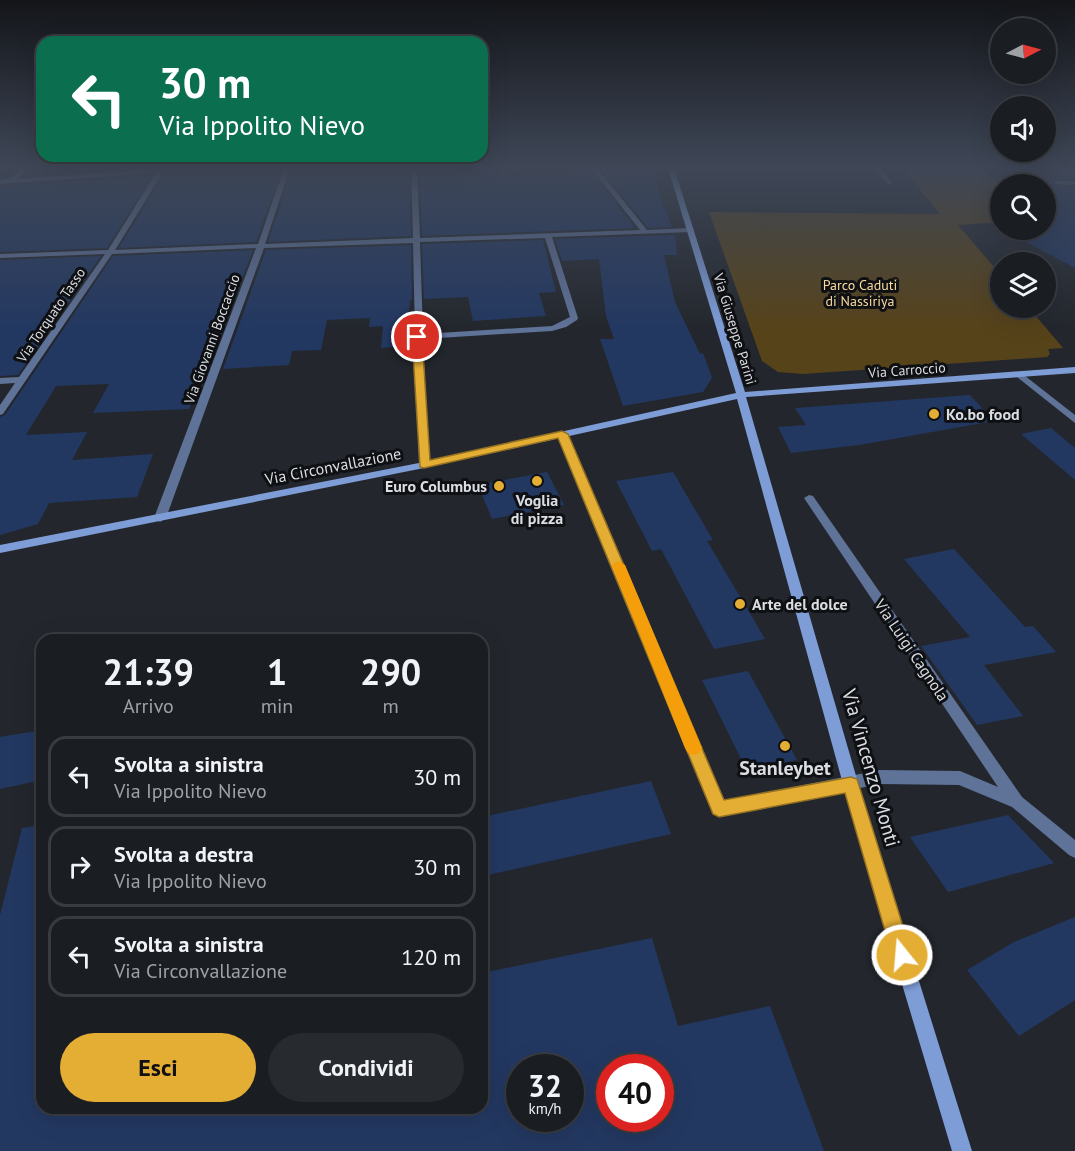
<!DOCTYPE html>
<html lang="it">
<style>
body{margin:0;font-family:"PT Sans",sans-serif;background:#272a2f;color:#f1f3f6;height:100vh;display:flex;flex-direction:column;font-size:22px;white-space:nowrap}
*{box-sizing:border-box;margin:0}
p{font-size:20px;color:#9fa2a5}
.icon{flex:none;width:33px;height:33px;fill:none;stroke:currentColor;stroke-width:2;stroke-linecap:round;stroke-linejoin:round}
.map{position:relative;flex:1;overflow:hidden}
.details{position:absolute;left:36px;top:634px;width:452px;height:480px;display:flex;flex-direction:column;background:#1a1d22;border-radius:18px;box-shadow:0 6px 24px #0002,0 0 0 2px #383b40}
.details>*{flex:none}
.guide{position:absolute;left:36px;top:36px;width:452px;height:126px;border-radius:18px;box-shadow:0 6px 24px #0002,0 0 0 2px #383b40;background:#0b6e4f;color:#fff;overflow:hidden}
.needle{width:39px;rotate:84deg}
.controls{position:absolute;left:990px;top:18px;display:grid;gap:12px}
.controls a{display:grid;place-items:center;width:66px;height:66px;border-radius:50%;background:#1a1d22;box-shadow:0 6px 24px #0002,0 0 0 2px #383b40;font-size:30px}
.speed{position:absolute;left:506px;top:1054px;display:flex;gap:12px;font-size:30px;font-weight:700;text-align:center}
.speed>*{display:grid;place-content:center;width:78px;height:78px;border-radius:50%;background:#1a1d22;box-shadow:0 6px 24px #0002,0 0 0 2px #383b40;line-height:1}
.speed small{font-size:15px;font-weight:400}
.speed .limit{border:9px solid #d22;background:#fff;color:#111}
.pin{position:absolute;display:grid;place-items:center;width:51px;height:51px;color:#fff;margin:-26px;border:3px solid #fff;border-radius:50%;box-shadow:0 2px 6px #0007}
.me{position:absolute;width:66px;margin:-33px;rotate:343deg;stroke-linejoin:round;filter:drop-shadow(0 0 4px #0008)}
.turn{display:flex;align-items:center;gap:21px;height:126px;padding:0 24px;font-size:27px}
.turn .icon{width:78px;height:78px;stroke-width:2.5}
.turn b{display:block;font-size:42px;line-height:51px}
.eta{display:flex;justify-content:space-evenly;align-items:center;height:102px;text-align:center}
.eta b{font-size:36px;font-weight:800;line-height:42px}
.button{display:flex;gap:12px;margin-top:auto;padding:12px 24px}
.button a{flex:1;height:69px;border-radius:36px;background:#e4ae35;color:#111;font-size:24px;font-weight:800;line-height:69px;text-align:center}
.button a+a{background:#272a2f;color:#f1f3f6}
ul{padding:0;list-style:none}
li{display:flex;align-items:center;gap:18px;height:81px;margin:0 12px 9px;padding:0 12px;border:3px solid #383b40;border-radius:18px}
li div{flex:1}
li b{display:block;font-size:22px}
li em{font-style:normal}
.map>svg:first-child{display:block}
.green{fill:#57431a}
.building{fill:#233861;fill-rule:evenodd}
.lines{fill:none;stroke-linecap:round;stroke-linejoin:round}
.lane{fill:#5f7297;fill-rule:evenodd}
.street{fill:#5f7297;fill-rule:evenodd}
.secondary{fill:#7e9dd7;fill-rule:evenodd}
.route{fill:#e4ae35;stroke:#947122;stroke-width:1.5}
.slow{fill:#f59e0b}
.poi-dot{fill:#e4ae35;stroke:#0e1013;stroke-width:2}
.labels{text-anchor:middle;stroke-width:6;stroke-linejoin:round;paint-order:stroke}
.far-park-label{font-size:14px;fill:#fada9c;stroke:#0e1013}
.far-street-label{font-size:14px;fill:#dadde1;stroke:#0e1013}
.poi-label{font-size:16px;font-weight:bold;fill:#dadde1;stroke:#0e1013;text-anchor:start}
.street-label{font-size:16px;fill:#dadde1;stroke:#0e1013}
.near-poi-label{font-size:20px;font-weight:bold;fill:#dadde1;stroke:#0e1013}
.near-street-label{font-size:20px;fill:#dadde1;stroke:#0e1013}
</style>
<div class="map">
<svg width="1075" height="1151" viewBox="0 0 1075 1151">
<rect width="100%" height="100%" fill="#23272d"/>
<path class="green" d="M 902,168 L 978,168 L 1001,184 L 1000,222 L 958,225 L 1000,274 L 1000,308 L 1029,308 L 1063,348 L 1048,349 L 1050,354 L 1047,357 L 803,374 L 778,372 L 762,361 L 709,212 L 940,214 Z"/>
<path class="building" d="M 32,168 L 131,168 L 24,176 Z
M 199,168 L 279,168 L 276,177 L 279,177 L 256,242 L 119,248 L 164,174 L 197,170 Z
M 365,168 L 409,168 L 411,236 L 268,242 L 290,176 L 349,174 L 350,171 L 365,171 Z
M 419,168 L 503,168 L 506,176 L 570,174 L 565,168 L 589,168 L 635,228 L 422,236 Z
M 600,168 L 650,168 L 672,227 L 648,228 Z
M 1046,168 L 1075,168 L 1075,179 L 1056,179 L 1052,184 L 1075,187 L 1075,268 L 1011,234 L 1046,230 Z
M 152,176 L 107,248 L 0,252 L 0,186 Z
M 675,235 L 677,255 L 664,255 L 675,302 L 700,354 L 703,353 L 712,378 L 703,392 L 623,406 L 600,339 L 614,339 L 606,316 L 599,259 L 562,261 L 555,239 Z
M 543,240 L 556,292 L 539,293 L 546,316 L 473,321 L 468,297 L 424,299 L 422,244 Z
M 411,245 L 412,300 L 410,300 L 407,346 L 381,348 L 383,326 L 369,327 L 370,318 L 327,320 L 321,350 L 292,351 L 289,365 L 223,369 L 266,250 Z
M 253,250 L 208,369 L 205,369 L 189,409 L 93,413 L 109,384 L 56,386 L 26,435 L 87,432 L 72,460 L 153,454 L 137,497 L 49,503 L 38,524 L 0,535 L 0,417 L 5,415 L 113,256 Z
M 101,256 L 18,375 L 0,376 L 0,260 Z
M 970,395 L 994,421 L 859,445 L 791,453 L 778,427 L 806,425 L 795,408 Z
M 1051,428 L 1075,448 L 1075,480 L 1021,434 Z
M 547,472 L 564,505 L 492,519 L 478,485 Z
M 673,472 L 713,540 L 707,541 L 765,639 L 714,649 L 661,549 L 652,551 L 616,481 Z
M 954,549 L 1025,627 L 1033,626 L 1056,652 L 984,665 L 1023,716 L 977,725 L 921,646 L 970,637 L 904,559 Z
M 748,671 L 797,760 L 747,771 L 702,680 Z
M 42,730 L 42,780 L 0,789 L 0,737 Z
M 651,781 L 671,834 L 488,875 L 482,840 L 482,817 Z
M 1008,815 L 1054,863 L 948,892 L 910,837 Z
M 42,825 L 42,1108 L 482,1108 L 482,973 L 652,938 L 678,1026 L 770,1006 L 824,1151 L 0,1151 L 0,915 L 22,828 ZM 519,1068 L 570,1068 L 570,1119 L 519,1119 ZM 609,1068 L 660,1068 L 660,1119 L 609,1119 Z
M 1075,917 L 1075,1000 L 1019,1036 L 967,970 L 1014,942 Z"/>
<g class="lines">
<path class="lane" d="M 875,168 L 881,168 L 892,184 L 888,184 Z"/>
<path class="street" d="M 23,168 L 30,168 L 17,179 L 161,168 L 197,168 L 163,172 L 115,250 L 258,244 L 284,168 L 290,168 L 265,244 L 413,238 L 411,168 L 417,168 L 420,238 L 640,230 L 591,168 L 597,168 L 647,230 L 691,228 L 694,230 L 691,232 L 552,237 L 578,318 L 577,320 L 566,327 L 552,331 L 423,339 L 429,465 L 424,468 L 419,465 L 415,339 L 413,337 L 415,335 L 413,243 L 264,248 L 166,518 L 160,522 L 154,518 L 256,248 L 112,254 L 3,414 L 0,415 L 0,405 L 15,383 L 0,384 L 0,378 L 19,377 L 105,254 L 0,258 L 0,254 L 108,250 L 156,173 L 0,184 L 0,180 L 9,179 ZM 545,238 L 570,317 L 552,326 L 423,334 L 420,242 Z
M 1056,181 L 1075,181 L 1075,185 L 1054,184 Z
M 1020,372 L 1075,415 L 1075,423 L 1017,377 L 1017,373 Z
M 562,431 L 567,434 L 723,801 L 880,770 L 960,771 L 998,787 L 804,498 L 809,495 L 813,496 L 1022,797 L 1075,840 L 1075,858 L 1069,855 L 1012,807 L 959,785 L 880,784 L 719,816 L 714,814 L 557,434 Z"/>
<path class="secondary" d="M 668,168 L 674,168 L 745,392 L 1075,367 L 1075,373 L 746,397 L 870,824 L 972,1151 L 952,1151 L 854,824 L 737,399 L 424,468 L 0,553 L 0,545 L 424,462 L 736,393 Z"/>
</g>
<linearGradient id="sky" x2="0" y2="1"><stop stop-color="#131519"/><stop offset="0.51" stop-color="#3f4757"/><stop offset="1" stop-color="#3f4757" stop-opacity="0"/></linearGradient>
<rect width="1075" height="329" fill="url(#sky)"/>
<path class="route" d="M 417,334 L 422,337 L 430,460 L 562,431 L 568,434 L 724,800 L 851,777 L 857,779 L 912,955 L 909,962 L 902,965 L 895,962 L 892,955 L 845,793 L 719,817 L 713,814 L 558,438 L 424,468 L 420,467 L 412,337 Z"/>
<path class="slow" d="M 618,561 L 625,565 L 702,748 L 700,753 L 694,755 L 688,753 L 685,748 L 612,565 Z"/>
<g class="poi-dot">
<circle cx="934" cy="414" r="6"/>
<circle cx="537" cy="481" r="6"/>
<circle cx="499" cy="486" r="6"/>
<circle cx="740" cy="604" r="6"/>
<circle cx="785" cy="746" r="6"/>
</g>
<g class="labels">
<g class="far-park-label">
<text x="860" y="290">Parco Caduti<tspan x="860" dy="16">di Nassiriya</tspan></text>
</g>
<g class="far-street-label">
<text transform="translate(51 315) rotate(-56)" y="5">Via Torquato Tasso</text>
<text transform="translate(735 329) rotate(73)" y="5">Via Giuseppe Parini</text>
<text transform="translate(212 339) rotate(-70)" y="5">Via Giovanni Boccaccio</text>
<text transform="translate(907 370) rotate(-4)" y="5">Via Carroccio</text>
</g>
<g class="poi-label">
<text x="946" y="420">Ko.bo food</text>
<text x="487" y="492" text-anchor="end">Euro Columbus</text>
<text x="537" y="506" text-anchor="middle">Voglia<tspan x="537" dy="18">di pizza</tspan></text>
<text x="752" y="610">Arte del dolce</text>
</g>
<g class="street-label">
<text transform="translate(333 466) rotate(-11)" y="6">Via Circonvallazione</text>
<text transform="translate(912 650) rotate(56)" y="6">Via Luigi Cagnola</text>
</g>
<g class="near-poi-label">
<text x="785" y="775">Stanleybet</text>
</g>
<g class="near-street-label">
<text transform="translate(871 768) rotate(74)" y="7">Via Vincenzo Monti</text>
</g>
</g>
</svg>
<div class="controls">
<a><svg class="needle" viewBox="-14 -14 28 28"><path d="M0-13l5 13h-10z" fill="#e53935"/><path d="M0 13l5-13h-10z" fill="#9fa2a5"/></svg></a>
<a><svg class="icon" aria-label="sound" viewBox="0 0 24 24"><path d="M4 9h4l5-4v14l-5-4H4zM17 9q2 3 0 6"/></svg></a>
<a><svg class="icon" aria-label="search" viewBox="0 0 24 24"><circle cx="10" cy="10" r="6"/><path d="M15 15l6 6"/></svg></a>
<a><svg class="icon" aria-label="layers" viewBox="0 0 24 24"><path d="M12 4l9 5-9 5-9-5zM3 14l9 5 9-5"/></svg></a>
</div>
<div class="speed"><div>32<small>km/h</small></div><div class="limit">40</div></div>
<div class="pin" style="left:417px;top:337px;background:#d93025"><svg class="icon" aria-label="arrive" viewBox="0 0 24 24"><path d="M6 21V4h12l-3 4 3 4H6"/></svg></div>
<svg class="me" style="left:902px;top:955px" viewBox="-20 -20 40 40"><circle r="17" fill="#e4ae35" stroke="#fff" stroke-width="3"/><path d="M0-11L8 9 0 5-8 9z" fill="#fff"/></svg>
<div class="guide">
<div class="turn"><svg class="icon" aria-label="left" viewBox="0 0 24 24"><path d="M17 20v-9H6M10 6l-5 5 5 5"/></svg><div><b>30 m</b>Via Ippolito Nievo</div></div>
</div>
<section class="details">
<div class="eta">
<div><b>21:39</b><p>Arrivo</p></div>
<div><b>1</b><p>min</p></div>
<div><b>290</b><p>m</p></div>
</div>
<ul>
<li><svg class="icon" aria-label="left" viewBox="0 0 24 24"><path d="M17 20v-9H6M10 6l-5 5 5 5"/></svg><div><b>Svolta a sinistra</b><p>Via Ippolito Nievo</p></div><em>30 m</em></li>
<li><svg class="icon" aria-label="right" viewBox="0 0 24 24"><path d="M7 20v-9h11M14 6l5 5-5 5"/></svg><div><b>Svolta a destra</b><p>Via Ippolito Nievo</p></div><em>30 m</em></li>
<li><svg class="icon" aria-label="left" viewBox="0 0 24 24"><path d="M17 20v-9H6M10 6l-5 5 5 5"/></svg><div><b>Svolta a sinistra</b><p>Via Circonvallazione</p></div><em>120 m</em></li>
</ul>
<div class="button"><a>Esci</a><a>Condividi</a></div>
</section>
</div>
